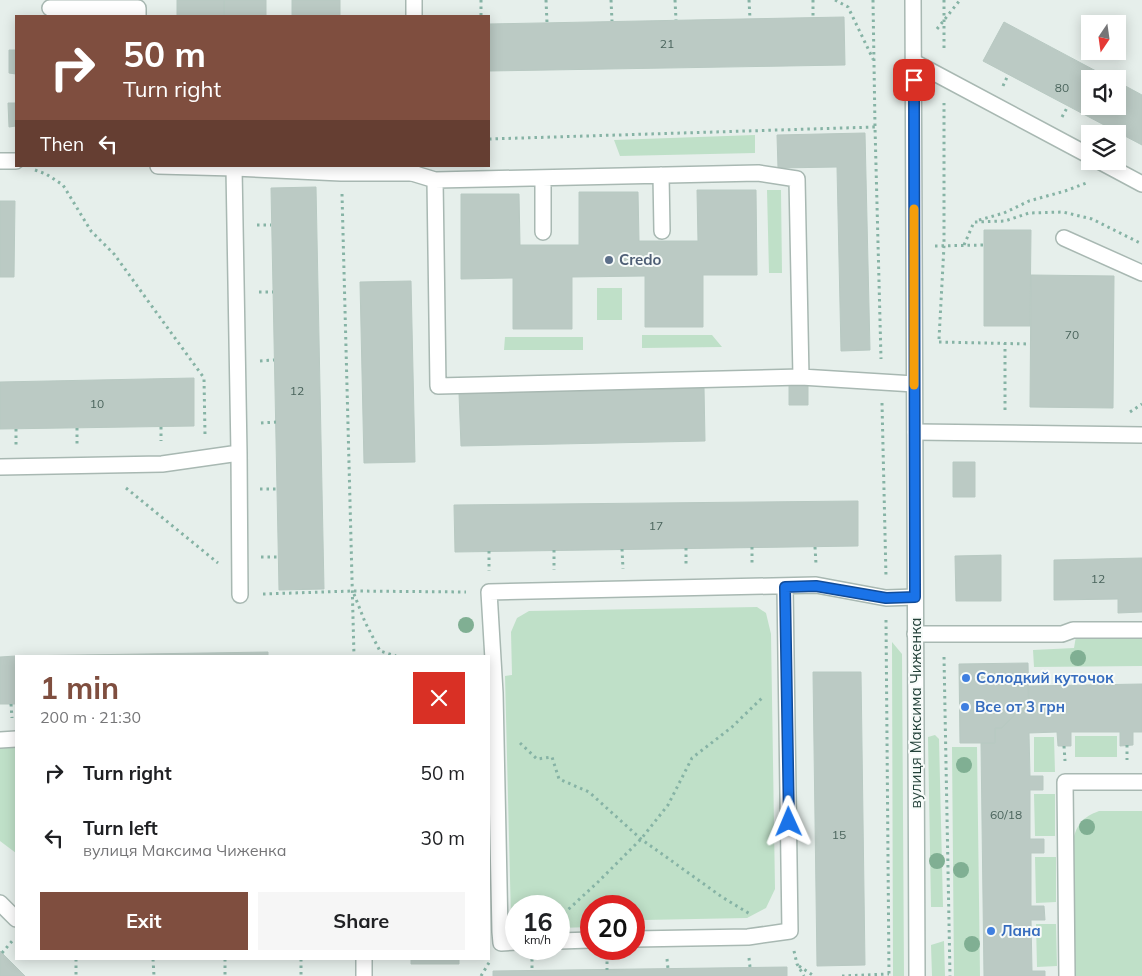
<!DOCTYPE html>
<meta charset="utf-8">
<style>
body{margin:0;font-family:Mulish,sans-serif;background:#f6f6f6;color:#202124;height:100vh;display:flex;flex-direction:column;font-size:19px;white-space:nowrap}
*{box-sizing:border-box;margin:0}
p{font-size:16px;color:#757577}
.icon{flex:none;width:28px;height:28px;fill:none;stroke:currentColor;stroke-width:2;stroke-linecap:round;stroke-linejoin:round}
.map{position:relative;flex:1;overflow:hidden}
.drawer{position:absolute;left:15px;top:655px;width:475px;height:305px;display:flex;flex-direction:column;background:#fff;border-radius:0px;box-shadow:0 2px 12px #0003}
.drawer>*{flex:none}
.top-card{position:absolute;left:15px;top:15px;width:475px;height:152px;border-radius:0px;box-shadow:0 2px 12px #0003;background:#7f4e3f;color:#fff;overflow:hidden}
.needle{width:32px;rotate:193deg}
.controls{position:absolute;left:1081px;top:15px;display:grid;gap:10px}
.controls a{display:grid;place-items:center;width:45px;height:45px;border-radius:0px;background:#fff;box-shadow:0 2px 12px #0003;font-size:25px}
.speed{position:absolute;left:505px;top:895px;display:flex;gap:10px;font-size:25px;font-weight:700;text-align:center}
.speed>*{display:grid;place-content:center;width:65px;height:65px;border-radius:50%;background:#fff;box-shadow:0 2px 12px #0003;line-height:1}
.speed small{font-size:12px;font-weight:400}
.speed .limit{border:8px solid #d22;background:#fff;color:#111}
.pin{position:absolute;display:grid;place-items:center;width:42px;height:42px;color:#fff;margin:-21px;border-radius:10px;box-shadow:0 2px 8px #0006}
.me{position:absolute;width:55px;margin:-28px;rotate:359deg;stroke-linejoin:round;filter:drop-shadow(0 0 4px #0008)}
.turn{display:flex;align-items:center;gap:18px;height:105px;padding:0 25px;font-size:22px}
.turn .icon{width:65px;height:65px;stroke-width:2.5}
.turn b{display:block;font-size:35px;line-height:42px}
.then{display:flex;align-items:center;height:48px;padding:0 25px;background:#0003;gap:10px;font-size:19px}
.round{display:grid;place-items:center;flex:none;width:52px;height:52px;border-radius:0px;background:#f6f6f6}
.head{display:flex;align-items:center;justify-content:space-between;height:85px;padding:0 25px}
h1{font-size:30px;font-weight:700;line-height:38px;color:#7f4e3f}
.action{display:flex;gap:10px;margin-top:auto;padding:10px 25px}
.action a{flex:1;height:58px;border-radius:0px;background:#7f4e3f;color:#fff;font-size:20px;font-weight:700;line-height:58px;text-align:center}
.action a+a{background:#f6f6f6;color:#202124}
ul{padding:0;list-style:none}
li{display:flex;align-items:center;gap:15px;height:65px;padding:0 25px}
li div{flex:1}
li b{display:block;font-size:19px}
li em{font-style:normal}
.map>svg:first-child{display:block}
.green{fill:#bfe0c8}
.building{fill:#bbcac4;stroke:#b8c9c2}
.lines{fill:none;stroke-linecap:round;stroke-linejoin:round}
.service-casing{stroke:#a8b8b2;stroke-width:18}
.minor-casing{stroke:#a8b8b2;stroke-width:18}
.tertiary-casing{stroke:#a8b8b2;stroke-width:18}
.path{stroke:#86b3a5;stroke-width:3;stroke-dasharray:2.5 4;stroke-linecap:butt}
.service{stroke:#fff;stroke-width:15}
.minor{stroke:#fff;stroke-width:15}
.tertiary{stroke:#fff;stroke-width:15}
.tree{fill:#80af93}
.route-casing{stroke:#114b97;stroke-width:12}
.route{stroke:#1a73e8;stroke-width:9}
.slow{stroke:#f59e0b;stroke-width:9}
.service-dot{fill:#5c6f8a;stroke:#f7fbf9;stroke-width:2}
.shop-dot{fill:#3f7fe0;stroke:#f7fbf9;stroke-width:2}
.labels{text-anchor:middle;stroke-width:4;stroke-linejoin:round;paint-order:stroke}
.number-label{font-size:12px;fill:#4a645c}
.service-label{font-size:15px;font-weight:bold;fill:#4e5e75;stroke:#f7fbf9;text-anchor:start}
.shop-label{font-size:15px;font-weight:bold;fill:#366cbe;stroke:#f7fbf9;text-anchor:start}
.street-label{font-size:15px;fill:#24423a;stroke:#f7fbf9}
</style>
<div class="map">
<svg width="1142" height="976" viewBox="0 0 1142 976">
<rect width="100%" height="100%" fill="#e6efeb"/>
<path class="green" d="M 755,135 L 755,153 L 620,156 L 614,140 Z
M 767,190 L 781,190 L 782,273 L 769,273 Z
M 597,288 L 622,288 L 622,320 L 597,320 Z
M 642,335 L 712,335 L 722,347 L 642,348 Z
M 505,337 L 583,337 L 583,350 L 504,350 Z
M 757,607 L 766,613 L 771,634 L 775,889 L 766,908 L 747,918 L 644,920 L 640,926 L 634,926 L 634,906 L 591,906 L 591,927 L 559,928 L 559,906 L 516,906 L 516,927 L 514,926 L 511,919 L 505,676 L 512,675 L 511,632 L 517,618 L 529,611 Z
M 1142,635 L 1142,666 L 1034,667 L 1033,650 L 1074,648 L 1076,636 Z
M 892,642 L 902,654 L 904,976 L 893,976 Z
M 935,735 L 939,739 L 943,907 L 931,907 L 928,737 Z
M 1075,736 L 1117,736 L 1117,757 L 1075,757 Z
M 1034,737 L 1054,737 L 1055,772 L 1034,772 Z
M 952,747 L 977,747 L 980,976 L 954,976 Z
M 0,748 L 16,748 L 16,853 L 0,841 Z
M 1034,794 L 1055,794 L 1055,836 L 1035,836 Z
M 1099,811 L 1142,811 L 1142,976 L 1075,976 L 1073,840 C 1077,824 1083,817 1099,811 Z
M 1035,857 L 1056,857 L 1056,902 L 1036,903 Z
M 1036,924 L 1056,924 L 1057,966 L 1037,967 Z
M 944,941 L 945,976 L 932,976 L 931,945 Z"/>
<path class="building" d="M 177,0 L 224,0 L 224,16 L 177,16 Z
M 224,0 L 266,0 L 266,16 L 224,16 Z
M 292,0 L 340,0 L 340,16 L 292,16 Z
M 844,17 L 845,65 L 489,71 L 489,24 Z
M 1004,22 L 1111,79 L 1090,79 L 1090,106 L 1118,106 L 1118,82 L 1142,95 L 1142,145 L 983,61 Z
M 9,50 L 16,50 L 16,74 L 9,73 Z
M 8,103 L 16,103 L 16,126 L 9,127 Z
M 865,133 L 870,350 L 841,351 L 837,167 L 778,168 L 777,135 Z
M 316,187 L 324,589 L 279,590 L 271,188 Z
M 697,190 L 756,190 L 757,275 L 703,275 L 703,327 L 645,327 L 645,276 L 572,277 L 572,329 L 513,329 L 513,278 L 461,279 L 461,194 L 519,194 L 520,245 L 579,245 L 579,192 L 638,192 L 639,241 L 698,241 Z
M 0,201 L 15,201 L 14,277 L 0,277 Z
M 984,230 L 1031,230 L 1030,326 L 984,326 Z
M 1031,275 L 1114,276 L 1113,408 L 1030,407 Z
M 411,281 L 415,462 L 364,463 L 360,282 Z
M 194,378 L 194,426 L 0,429 L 0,382 Z
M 789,384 L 808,384 L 808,405 L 789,405 Z
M 704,388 L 705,441 L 461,446 L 459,393 Z
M 953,462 L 975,462 L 975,497 L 953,497 Z
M 858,501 L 858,546 L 455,552 L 454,505 Z
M 1001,555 L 1001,601 L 956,601 L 955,556 Z
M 1142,558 L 1142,612 L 1118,613 L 1118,599 L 1054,600 L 1054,560 Z
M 268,652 L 268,656 L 16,656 Z
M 16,656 L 16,704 L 0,704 L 0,657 Z
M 1028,663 L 1029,708 L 1014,708 L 1014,715 L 1002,728 L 995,728 L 995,743 L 960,743 L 959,664 Z
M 813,672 L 861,672 L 865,965 L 817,966 Z
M 1142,684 L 1142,732 L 1133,732 L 1133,745 L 1120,746 L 1120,732 L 1071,732 L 1071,746 L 1058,746 L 1057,732 L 1029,733 L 1030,776 L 1043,776 L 1043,790 L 1030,790 L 1030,839 L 1044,839 L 1044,853 L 1031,853 L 1031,906 L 1044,906 L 1045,920 L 1031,920 L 1032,971 L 1045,971 L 1045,976 L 984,976 L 981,743 L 995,743 L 995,728 L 1002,728 L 1014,715 L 1014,708 L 1029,708 L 1028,686 Z
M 0,951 L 25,976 L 0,976 Z
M 411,959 L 459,959 L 459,964 L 411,964 Z
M 787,967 L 787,976 L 493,976 L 493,971 Z"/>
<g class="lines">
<defs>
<path id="service" d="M 50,8 L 138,8 L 138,16
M 414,16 L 414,0
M 914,62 L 1090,156
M 1099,161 L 1142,184
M 412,166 L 412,173 L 435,180 L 438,386 L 801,377 L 914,384
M 661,175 L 662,231
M 543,178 L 543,232
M 435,180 L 758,173 L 797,179 L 801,377
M 1064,238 L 1142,273
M 915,432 L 1142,435
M 239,453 L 240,595
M 0,467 L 162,464 L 239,453 L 234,168
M 915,634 L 1062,634 L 1073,630 L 1142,630
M 0,740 L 16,739
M 0,903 L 16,919
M 634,939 L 748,937 L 790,931 L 785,587
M 559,941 L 591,940
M 516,942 L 501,943 L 500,932 L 495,693 L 489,592 L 816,585 L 886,598 L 915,597
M 364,959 L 364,976
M 1067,976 L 1065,782 L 1142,782"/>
<path id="minor" d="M 0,161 L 16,161
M 158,166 L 234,168 L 341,173 L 412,173"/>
<path id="tertiary" d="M 913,0 L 917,976"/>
</defs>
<use href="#service" class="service-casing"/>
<use href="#minor" class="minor-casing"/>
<use href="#tertiary" class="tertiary-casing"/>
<path class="path" d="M 481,0 L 481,16
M 546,0 L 547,23
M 611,0 L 612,21
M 675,0 L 676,20
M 749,0 L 750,19
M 813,0 L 813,18
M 835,0 L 848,7 L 873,59
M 873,0 L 875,127 L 881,359
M 944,0 L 944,52
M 937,29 L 960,0
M 1003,86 L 1008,75
M 1062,117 L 1068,106
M 489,139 L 875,127
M 1119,147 L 1125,136
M 35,170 L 46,174 L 63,185 L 91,231 L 114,254 L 204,378 L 205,435
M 342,194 L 354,656
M 979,220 L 1004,213 L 1029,201 L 1065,191 L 1089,182
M 257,225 L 271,225
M 964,245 L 974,222 L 1005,221 L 1029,213 L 1063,212 L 1092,219 L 1142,244
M 935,246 L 984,245
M 259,292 L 273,292
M 939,339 L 944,246 L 944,103
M 939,342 L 1030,344
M 260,361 L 274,360
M 882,403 L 886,577
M 1005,410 L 1005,343
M 1130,412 L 1142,404
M 261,423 L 276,422
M 161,427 L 161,441
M 77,428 L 77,445
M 16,429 L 16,446
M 126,488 L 218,563
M 260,489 L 277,489
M 752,547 L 752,564
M 815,547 L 816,564
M 686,548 L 686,565
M 622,549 L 623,569
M 554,550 L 554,570
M 489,551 L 489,571
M 261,557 L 278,557
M 263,594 L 353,591 L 466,592
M 354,594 L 365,622 L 380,651 L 396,656
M 886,620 L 889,976
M 944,657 L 950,976
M 11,704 L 12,718
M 520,743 L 537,759 L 552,757 L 559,779 L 589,792 L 641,839 L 722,897 L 750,914
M 1127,745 L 1127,760
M 1064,746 L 1065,761
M 559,918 L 598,882 L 641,839 L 668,805 L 692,758 L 732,727 L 764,696
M 794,951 L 797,964 L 804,976
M 2,953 L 13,940
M 607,955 L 607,970
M 749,958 L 750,967
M 76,959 L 76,976
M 153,959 L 154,976
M 225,959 L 225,976
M 301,959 L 301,976
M 532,959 L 532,971
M 667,959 L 668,969
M 799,966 L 814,976
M 481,976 L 490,961
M 842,976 L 889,974"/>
<use href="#service" class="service"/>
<use href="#minor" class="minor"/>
<use href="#tertiary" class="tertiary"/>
</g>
<g class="tree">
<circle cx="466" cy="625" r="8"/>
<circle cx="1078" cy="658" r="8"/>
<circle cx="964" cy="765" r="8"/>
<circle cx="1087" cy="827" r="8"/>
<circle cx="937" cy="861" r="8"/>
<circle cx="961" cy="870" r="8"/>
<circle cx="972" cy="944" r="8"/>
</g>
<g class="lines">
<defs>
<path id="route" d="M 789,822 L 785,587 L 816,586 L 886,598 L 915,597 L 914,80"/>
</defs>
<use href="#route" class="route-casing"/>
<use href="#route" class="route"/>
<path class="slow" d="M 914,209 L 914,385"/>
</g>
<circle class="service-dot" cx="609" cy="260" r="5"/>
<g class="shop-dot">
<circle cx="966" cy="678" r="5"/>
<circle cx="965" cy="707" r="5"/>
<circle cx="991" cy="931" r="5"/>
</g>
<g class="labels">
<g class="number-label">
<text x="667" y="48">21</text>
<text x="1062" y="92">80</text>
<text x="1072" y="339">70</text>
<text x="297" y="395">12</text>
<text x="97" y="408">10</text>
<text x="656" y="530">17</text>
<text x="1098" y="583">12</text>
<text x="1006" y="819">60/18</text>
<text x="839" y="839">15</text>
</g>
<g class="service-label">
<text x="619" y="265">Credo</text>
</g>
<g class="shop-label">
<text x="976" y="683">Солодкий куточок</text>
<text x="975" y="712">Все от 3 грн</text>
<text x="1001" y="936">Лана</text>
</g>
<g class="street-label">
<text transform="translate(916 713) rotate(-90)" y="5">вулиця Максима Чиженка</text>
</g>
</g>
</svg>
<div class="controls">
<a><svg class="needle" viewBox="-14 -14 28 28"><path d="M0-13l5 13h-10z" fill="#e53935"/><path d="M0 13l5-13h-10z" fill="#757577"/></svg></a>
<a><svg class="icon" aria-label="sound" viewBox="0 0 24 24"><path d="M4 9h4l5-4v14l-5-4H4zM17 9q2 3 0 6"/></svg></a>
<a><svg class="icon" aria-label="layers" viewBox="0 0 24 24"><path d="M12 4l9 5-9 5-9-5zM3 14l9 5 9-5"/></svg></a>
</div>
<div class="speed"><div>16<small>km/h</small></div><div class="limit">20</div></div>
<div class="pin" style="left:914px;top:80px;background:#d93025"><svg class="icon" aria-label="arrive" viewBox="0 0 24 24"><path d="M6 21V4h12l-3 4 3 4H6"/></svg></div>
<svg class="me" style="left:789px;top:822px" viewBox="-20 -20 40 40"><path d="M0-17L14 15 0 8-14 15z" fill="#1a73e8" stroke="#fff" stroke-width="4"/></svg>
<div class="top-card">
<div class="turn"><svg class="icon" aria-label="right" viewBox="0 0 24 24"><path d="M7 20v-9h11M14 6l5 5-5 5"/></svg><div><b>50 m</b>Turn right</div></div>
<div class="then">Then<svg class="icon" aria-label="left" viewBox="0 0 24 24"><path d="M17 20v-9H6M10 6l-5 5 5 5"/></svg></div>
</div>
<section class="drawer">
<div class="head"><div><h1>1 min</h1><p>200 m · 21:30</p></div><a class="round" style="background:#d93025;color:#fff"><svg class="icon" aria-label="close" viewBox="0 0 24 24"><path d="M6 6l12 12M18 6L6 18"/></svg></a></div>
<ul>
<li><svg class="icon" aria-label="right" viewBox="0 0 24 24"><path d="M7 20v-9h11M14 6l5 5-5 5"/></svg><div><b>Turn right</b></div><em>50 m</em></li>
<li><svg class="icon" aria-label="left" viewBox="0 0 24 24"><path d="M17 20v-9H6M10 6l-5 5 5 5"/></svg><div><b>Turn left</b><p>вулиця Максима Чиженка</p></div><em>30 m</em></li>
</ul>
<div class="action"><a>Exit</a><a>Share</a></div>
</section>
</div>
